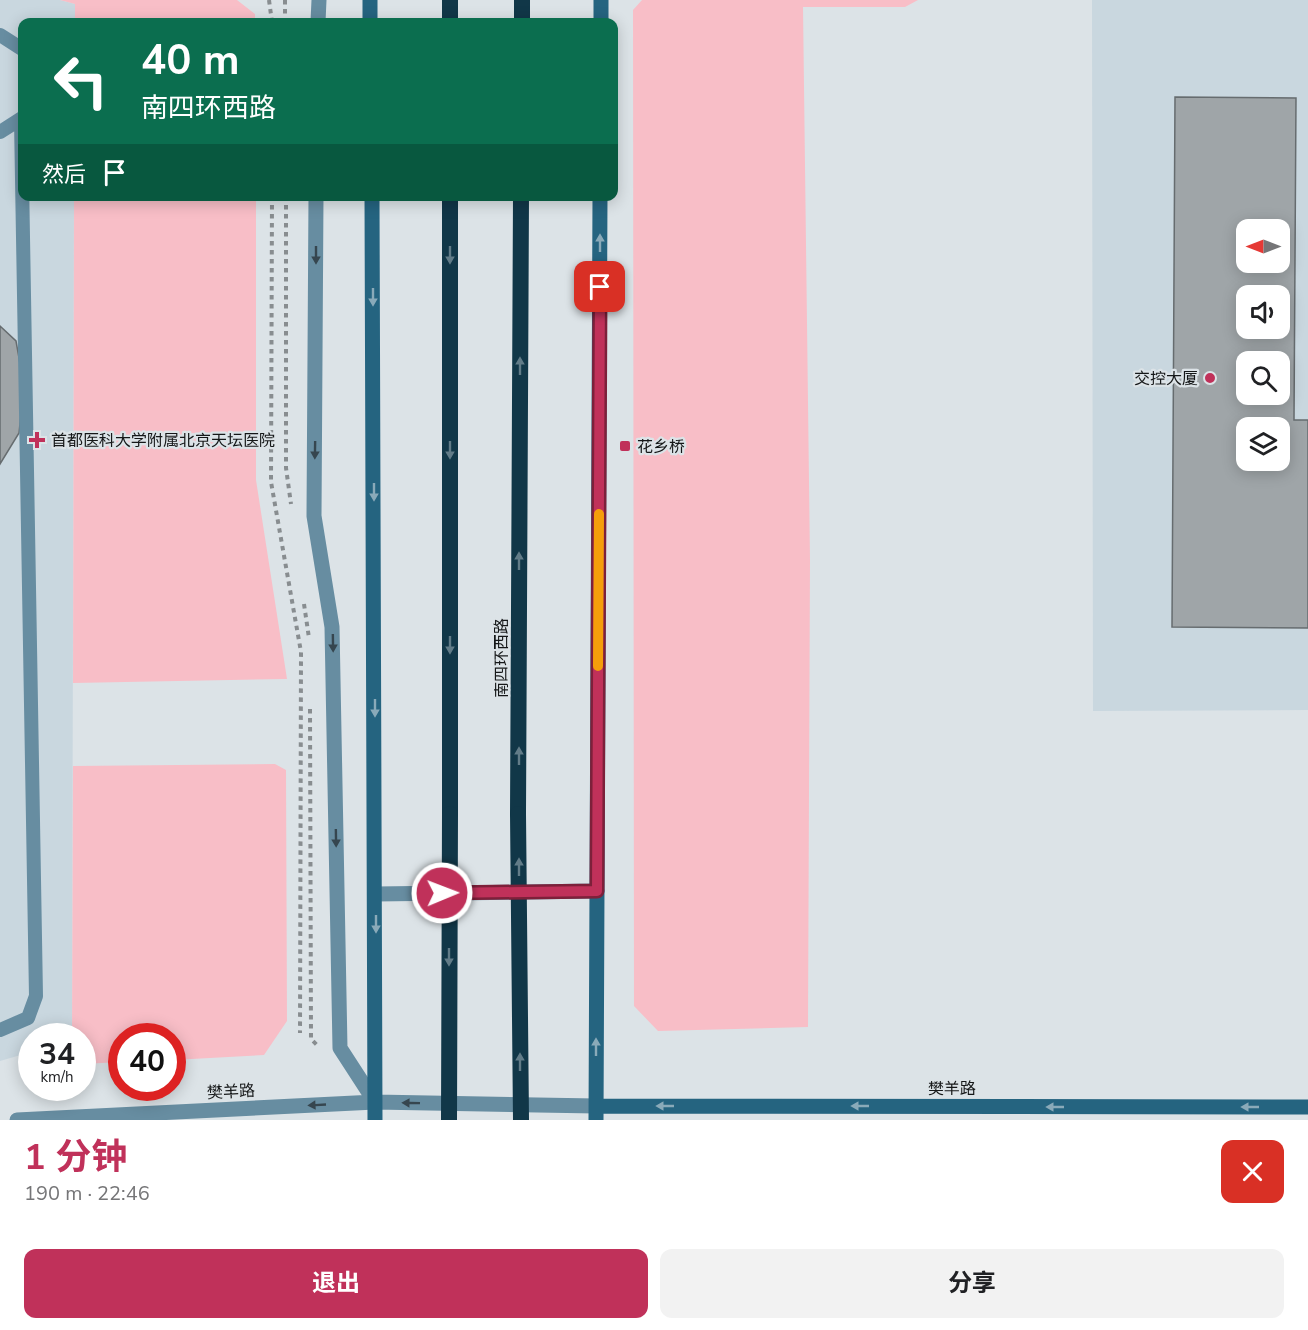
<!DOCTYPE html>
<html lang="zh">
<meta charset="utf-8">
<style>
body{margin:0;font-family:"Nunito Sans","Noto Sans SC",sans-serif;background:#f2f2f2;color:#202124;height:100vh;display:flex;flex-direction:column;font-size:22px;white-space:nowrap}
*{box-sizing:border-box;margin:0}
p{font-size:20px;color:#757577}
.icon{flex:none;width:33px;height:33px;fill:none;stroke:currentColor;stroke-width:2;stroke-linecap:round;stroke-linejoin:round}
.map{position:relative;height:1120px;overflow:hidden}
.panel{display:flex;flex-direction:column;background:#fff;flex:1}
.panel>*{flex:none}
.top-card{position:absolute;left:18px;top:18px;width:600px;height:183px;border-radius:12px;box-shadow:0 3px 15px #0003;background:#0b6e4f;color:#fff;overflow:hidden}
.needle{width:39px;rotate:270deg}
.buttons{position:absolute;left:1236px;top:219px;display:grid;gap:12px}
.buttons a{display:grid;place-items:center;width:54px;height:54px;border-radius:12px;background:#fff;box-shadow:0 3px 15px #0003;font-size:30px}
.speed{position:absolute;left:18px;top:1023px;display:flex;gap:12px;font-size:30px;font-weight:700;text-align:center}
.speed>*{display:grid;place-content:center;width:78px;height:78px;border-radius:50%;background:#fff;box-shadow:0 3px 15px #0003;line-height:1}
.speed small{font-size:15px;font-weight:400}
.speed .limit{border:9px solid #d22;background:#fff;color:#111}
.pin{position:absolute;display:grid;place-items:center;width:51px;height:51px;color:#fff;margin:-26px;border-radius:12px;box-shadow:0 3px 9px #0006}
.me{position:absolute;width:66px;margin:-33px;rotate:89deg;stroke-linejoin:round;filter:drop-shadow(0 0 4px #0008)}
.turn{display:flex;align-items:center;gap:21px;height:126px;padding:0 24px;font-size:27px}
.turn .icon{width:78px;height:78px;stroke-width:2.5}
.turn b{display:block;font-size:42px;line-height:51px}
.then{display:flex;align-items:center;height:57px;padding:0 24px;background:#0003;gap:12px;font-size:22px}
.round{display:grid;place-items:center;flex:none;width:63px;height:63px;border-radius:12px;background:#f2f2f2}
.summary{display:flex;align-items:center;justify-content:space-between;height:102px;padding:0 24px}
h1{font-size:36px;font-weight:700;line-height:45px;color:#c0315a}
.primary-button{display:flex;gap:12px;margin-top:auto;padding:12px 24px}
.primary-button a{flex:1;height:69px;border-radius:12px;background:#c0315a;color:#fff;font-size:24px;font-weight:700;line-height:69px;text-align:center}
.primary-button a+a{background:#f2f2f2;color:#202124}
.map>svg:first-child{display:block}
.built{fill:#c9d7df;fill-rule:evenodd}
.green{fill:#f8bec7}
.building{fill:#9fa5a8;stroke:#666c6f;stroke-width:1.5;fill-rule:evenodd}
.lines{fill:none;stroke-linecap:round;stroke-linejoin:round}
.path{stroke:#888d90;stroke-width:4;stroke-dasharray:4.5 4.5;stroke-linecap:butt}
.service{stroke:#678da1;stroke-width:14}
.tertiary{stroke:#678da1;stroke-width:15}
.secondary{stroke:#256480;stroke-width:15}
.trunk{stroke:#113748;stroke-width:16}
.trunk-bridge{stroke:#113748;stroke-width:16}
.oneway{fill:#8aaab9}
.oneway2{fill:#36464f}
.oneway3{fill:#627c88}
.route-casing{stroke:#7d203a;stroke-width:15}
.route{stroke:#c0315a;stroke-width:10}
.slow{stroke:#f59e0b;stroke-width:10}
.poi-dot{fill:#c0315a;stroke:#dce3e7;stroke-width:2}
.labels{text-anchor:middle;stroke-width:4.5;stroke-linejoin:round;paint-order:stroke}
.poi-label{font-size:16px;fill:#151718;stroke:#dce3e7;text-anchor:start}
.street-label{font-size:16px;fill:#151718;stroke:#dce3e7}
</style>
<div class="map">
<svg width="1308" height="1120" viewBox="0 0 1308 1120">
<rect width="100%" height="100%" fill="#dce3e7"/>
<path class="built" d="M 0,0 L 60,0 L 75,4 L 75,22 L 22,22 L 22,196 L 74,197 L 72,1036 L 32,1036 L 31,1052 L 0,1061 Z
M 1092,0 L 1308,0 L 1308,710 L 1093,711 ZM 1246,230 L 1280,230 L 1280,262 L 1246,262 ZM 1246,296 L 1280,296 L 1280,328 L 1246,328 ZM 1246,362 L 1280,362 L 1280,394 L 1246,394 ZM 1246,428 L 1280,428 L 1280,460 L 1246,460 Z"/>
<path class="green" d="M 60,0 L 237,0 L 255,14 L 255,22 L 75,22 L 75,4 Z
M 642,0 L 918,0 L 905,7 L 803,7 L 810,560 L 808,1027 L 658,1031 L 634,1006 L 633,10 Z
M 74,197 L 256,197 L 256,480 L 287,679 L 73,683 Z
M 275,764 L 286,770 L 287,1021 L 264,1055 L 173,1060 L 172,1036 L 122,1036 L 121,1062 L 83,1064 L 82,1036 L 72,1036 L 73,766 Z"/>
<path class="building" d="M 1175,97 L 1296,98 L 1294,420 L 1308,420 L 1308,628 L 1172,627 ZM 1246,230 L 1280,230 L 1280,262 L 1246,262 ZM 1246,296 L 1280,296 L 1280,328 L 1246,328 ZM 1246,362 L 1280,362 L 1280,394 L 1246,394 ZM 1246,428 L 1280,428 L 1280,460 L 1246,460 Z
M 0,326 L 16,341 L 24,386 L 19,433 L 0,464 Z"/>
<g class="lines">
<path class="path" d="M 269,0 L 272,22
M 285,0 L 285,22
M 272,196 L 271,482 L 301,652 L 300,1033
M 286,196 L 286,468 L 291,504
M 304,604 L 309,638
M 310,709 L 311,1039 L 318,1046"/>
<path class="service" d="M 0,35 L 22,49
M 0,132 L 22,118
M 0,1030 L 28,1018 L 36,996 L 21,120"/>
<path class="tertiary" d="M 318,22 L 319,0
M 316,196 L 314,516 L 332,627 L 340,1048 L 375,1102
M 376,894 L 597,891
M 17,1120 L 375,1102 L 596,1106"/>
<path class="secondary" d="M 370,0 L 370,22
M 601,22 L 601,0
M 372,196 L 375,1120
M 596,1106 L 1308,1107
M 596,1120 L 600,196"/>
<path class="trunk" d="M 450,22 L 450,0
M 522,22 L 522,0
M 450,814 L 450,196
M 518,814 L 521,196"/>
<path class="trunk-bridge" d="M 518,814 L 521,1120
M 449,1120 L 450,814"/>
</g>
<defs><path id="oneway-solid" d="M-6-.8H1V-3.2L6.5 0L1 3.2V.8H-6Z" transform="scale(1.5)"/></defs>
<g class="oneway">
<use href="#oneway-solid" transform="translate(600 243) rotate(-90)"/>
<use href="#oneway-solid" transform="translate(373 297) rotate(90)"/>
<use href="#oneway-solid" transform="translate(374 492) rotate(90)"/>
<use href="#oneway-solid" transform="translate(375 708) rotate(90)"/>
<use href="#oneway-solid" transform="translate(376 924) rotate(90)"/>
<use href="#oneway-solid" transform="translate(596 1047) rotate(-90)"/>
<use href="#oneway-solid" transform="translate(665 1106) rotate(-180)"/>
<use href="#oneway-solid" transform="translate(860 1106) rotate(-180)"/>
<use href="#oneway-solid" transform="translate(1055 1107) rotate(-180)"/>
<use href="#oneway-solid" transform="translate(1250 1107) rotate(-180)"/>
</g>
<g class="oneway2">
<use href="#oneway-solid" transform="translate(316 255) rotate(90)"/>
<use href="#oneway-solid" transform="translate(315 450) rotate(91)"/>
<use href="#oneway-solid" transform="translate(333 643) rotate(89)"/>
<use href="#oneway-solid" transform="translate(336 838) rotate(89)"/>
<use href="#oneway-solid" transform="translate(411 1103) rotate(-179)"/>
<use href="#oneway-solid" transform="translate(317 1105) rotate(177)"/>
</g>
<g class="oneway3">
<use href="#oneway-solid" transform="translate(450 255) rotate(90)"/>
<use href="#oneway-solid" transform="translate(520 366) rotate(-90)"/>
<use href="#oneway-solid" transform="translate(450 450) rotate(90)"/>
<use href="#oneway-solid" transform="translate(519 561) rotate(-90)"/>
<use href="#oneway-solid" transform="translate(450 645) rotate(90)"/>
<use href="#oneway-solid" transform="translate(519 756) rotate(-90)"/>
<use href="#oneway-solid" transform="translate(519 867) rotate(-90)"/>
<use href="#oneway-solid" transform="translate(449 957) rotate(90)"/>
<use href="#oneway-solid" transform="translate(520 1062) rotate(-90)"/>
</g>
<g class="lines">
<defs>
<path id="route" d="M 442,893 L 597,891 L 600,287"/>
</defs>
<use href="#route" class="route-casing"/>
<use href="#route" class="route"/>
<path class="slow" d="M 598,666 L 599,514"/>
</g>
<g class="poi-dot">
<circle cx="1210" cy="378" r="6"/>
<path d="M34 431h6v6h6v6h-6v6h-6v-6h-6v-6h6z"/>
<rect x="619" y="440" width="12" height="12" rx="3"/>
</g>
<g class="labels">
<g class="poi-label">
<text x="1198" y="384" text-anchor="end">交控大厦</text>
<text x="51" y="446">首都医科大学附属北京天坛医院</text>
<text x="637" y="452">花乡桥</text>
</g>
<g class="street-label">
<text transform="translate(501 658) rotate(-90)" y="6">南四环西路</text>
<text x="952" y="1094">樊羊路</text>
<text transform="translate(231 1091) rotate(-3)" y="6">樊羊路</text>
</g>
</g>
</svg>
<div class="buttons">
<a><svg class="needle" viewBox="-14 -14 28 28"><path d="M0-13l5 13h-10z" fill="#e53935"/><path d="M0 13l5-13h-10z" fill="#757577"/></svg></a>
<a><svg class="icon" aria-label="sound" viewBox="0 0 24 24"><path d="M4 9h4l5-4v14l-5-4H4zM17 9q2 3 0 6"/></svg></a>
<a><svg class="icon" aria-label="search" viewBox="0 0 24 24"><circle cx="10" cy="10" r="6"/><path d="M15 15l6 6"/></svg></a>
<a><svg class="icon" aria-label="layers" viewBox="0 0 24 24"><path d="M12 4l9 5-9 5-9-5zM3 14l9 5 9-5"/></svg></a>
</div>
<div class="speed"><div>34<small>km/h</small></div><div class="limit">40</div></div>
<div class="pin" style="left:600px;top:287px;background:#d93025"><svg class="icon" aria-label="arrive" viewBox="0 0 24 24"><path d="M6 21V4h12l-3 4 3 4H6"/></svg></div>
<svg class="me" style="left:442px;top:893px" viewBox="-20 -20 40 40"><circle r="17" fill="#c0315a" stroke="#fff" stroke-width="3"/><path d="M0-11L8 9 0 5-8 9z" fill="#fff"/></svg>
<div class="top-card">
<div class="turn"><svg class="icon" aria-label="left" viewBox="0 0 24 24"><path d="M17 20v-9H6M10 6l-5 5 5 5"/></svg><div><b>40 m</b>南四环西路</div></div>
<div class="then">然后<svg class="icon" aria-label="arrive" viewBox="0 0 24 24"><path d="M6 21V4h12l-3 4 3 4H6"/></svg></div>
</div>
</div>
<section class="panel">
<div class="summary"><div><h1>1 分钟</h1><p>190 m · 22:46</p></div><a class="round" style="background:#d93025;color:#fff"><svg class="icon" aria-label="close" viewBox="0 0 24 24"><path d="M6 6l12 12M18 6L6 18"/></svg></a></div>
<div class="primary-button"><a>退出</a><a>分享</a></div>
</section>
